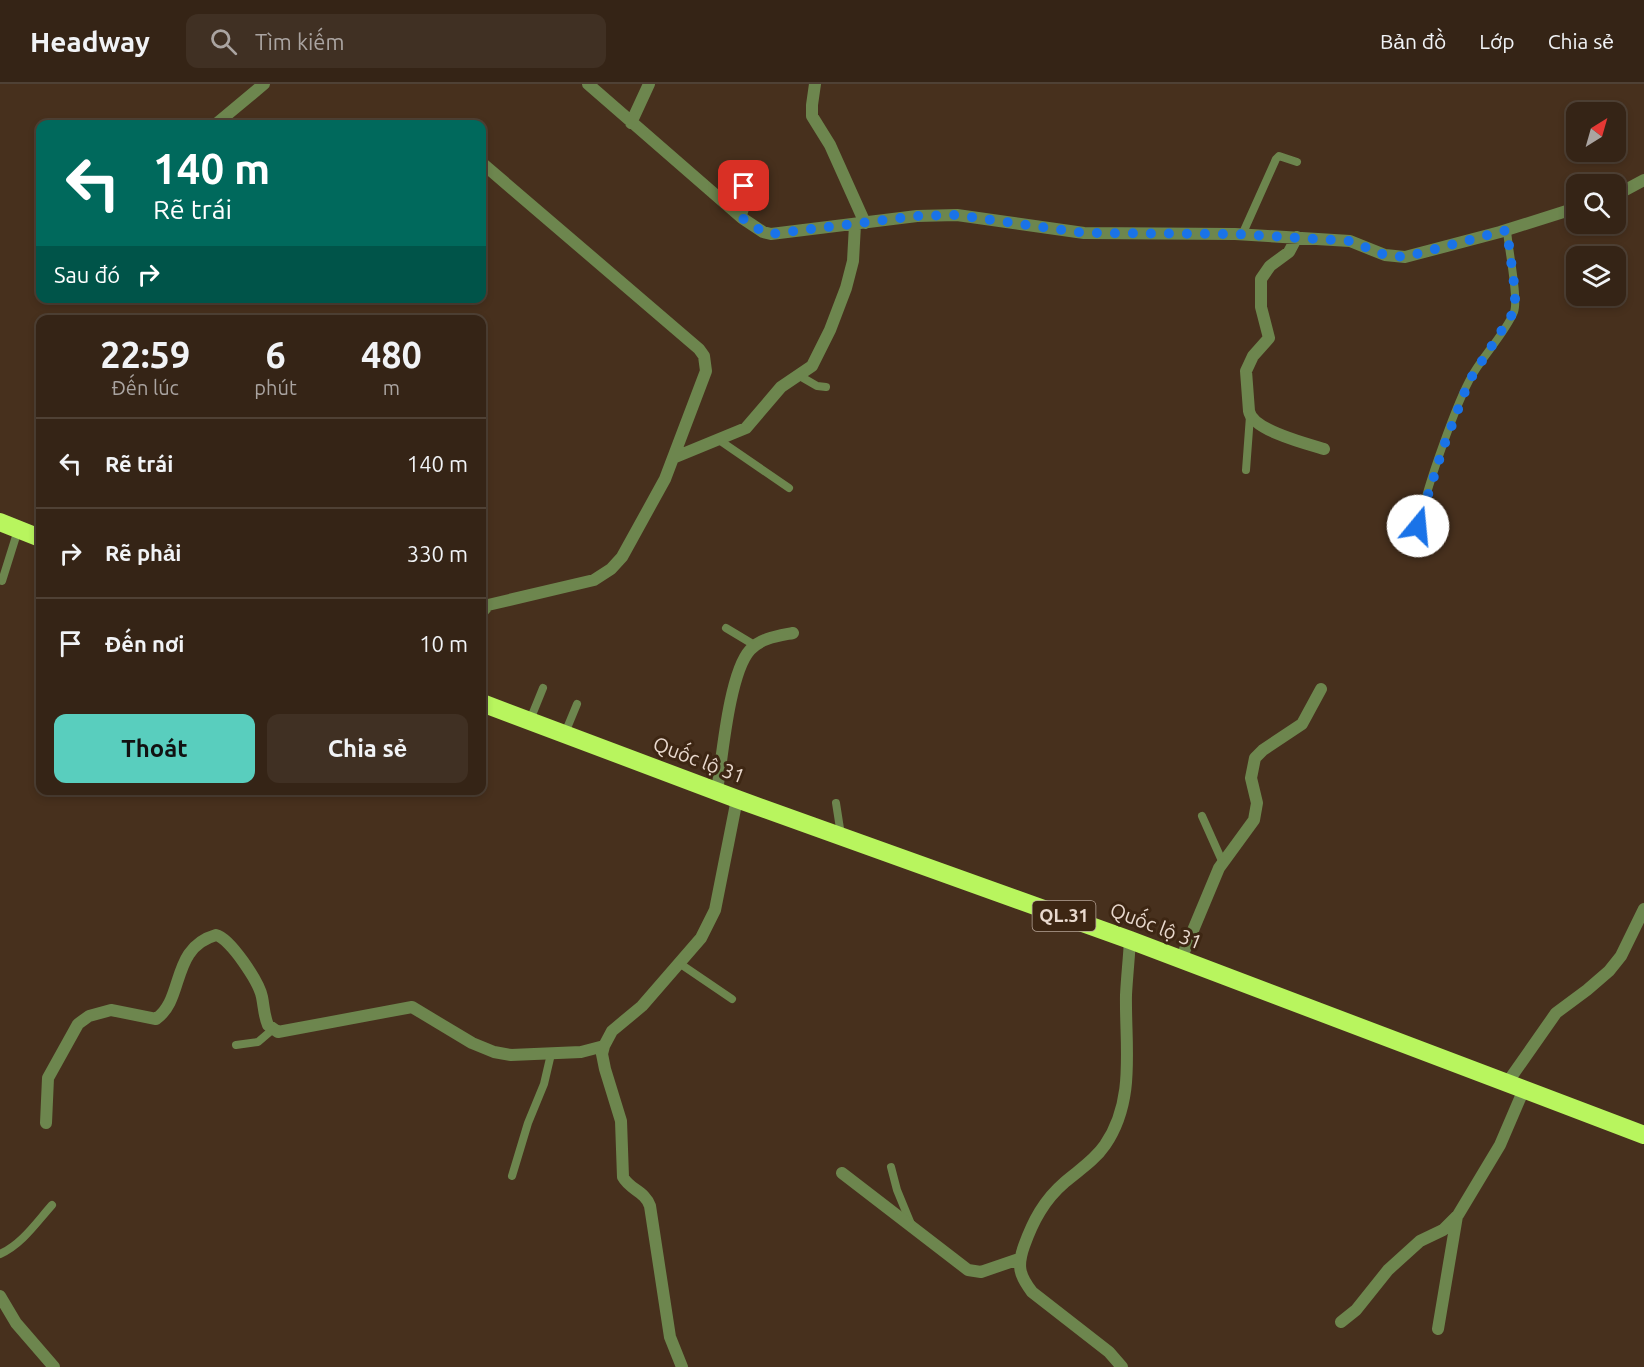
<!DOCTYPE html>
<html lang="vi">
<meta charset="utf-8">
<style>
body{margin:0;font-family:Ubuntu,sans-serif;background:#403023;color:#f1f3f6;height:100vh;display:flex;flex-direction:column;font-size:22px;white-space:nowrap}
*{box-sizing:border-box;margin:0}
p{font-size:20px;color:#aaa4a1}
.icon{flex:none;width:33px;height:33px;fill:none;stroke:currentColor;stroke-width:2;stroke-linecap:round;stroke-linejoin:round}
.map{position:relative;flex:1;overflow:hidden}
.drawer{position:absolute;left:36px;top:231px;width:450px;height:480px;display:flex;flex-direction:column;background:#352416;border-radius:12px;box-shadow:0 3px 9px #0003,0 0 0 2px #4f4135}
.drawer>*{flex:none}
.hud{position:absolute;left:36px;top:36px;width:450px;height:183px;border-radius:12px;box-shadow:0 3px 9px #0003,0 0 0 2px #4f4135;background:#00695c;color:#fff;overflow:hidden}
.needle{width:39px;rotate:37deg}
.buttons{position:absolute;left:1566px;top:18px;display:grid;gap:12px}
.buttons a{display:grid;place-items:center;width:60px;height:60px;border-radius:12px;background:#352416;box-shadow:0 3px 9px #0003,0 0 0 2px #4f4135;font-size:30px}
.pin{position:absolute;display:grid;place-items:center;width:51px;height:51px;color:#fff;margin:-26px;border-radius:12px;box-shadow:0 3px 9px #0006}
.me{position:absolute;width:66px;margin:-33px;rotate:17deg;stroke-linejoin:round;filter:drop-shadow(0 0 4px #0008)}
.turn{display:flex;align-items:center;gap:21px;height:126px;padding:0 18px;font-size:27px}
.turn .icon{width:78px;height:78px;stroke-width:2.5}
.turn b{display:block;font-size:42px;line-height:51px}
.then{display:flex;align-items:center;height:57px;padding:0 18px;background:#0003;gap:12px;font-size:22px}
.eta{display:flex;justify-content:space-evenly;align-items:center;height:102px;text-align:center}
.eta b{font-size:36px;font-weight:700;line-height:42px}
.button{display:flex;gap:12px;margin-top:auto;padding:12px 18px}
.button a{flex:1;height:69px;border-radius:12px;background:#59cebe;color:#111;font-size:24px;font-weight:700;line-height:69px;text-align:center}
.button a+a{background:#403023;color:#f1f3f6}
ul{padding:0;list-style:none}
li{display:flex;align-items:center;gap:18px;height:90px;padding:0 18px;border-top:2px solid #4f4135}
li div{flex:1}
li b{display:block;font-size:22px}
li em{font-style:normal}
header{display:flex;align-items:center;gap:36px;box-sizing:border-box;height:84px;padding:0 30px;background:#352416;border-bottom:2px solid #4f4135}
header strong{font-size:28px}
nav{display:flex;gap:33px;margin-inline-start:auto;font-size:21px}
.search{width:420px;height:54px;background:#403023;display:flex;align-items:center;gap:15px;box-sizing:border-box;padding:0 21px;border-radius:12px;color:#aaa4a1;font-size:22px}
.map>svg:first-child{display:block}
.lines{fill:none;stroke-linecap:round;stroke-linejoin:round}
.lane{stroke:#6d864e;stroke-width:8}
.street{stroke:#6d864e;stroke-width:12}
.highway{stroke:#b8f55e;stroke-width:18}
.route{stroke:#1a73e8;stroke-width:10;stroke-dasharray:0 18}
.labels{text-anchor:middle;stroke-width:6;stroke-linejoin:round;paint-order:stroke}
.shield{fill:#3d2613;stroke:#b5a396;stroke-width:1.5}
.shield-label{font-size:18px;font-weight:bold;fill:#e9d9ce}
.street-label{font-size:20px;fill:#e9d9ce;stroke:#3d2613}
</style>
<header>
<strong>Headway</strong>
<div class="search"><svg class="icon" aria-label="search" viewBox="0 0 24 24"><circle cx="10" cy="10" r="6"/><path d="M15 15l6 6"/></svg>Tìm kiếm</div>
<nav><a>Bản đồ</a><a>Lớp</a><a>Chia sẻ</a></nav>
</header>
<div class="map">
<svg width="1644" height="1283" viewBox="0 0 1644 1283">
<rect width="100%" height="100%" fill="#47301d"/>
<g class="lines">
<path class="lane" d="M 742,134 L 749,113 L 744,102
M 1242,151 L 1276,75 L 1279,72 L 1297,78
M 798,291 L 817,302 L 826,303
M 719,356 L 789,404
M 1246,386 L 1250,332
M 1419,450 C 1417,426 1456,322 1469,297 C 1481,273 1503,253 1514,228 C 1519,214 1508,164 1507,146
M 2,497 L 18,446
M 726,544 L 756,562
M 530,636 L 543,604
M 565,649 L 577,620
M 836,719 L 841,751
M 1202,732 L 1223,779
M 679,879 L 732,915
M 236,961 L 258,958 L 272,946
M 891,1083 L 897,1106 L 911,1140
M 512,1092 L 528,1039 L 544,1000 L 551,970
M 0,1170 C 22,1160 36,1139 52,1121"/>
<path class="street" d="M 588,0 L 742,134 L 763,148 L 771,150 L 917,132 L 957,131 L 1084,149 L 1235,150 L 1350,157 L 1385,171 L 1405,173 L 1500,148 L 1576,124
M 815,0 L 812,21 L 812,32 L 830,61 L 865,139
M 631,39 L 649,0
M 216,40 L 264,0
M 482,79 L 699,265 L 704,272 L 706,287 L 665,395 L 622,473 L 611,485 L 594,496 L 488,521 L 482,528
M 1616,111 L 1644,96
M 1297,153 L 1289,168 L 1270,182 L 1261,195 L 1261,223 L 1269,254 L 1253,272 L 1246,287 L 1249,327 C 1252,346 1307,360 1324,365
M 673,374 L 746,344 L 781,303 L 812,282 L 830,246 L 846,204 L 853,177 L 855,141
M 717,707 C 722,675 729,589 750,566 C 761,554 778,552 793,549
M 1181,875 L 1219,784 L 1254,736 L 1257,719 L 1251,694 L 1255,674 L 1263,666 L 1302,640 L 1321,605
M 1507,999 L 1556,929 L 1587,906 L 1609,887 L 1621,872 L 1644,825
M 46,1039 L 48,994 L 78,940 L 89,932 L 111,926 L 156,935 C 185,915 170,864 216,851 C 230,854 259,898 262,913 C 264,923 264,932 268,941 L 278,948 L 412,923 L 472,959 L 494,968 L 511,971 L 581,968 L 604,962
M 842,1089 L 968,1186 L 981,1188 L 1019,1175
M 0,1212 L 16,1239 L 54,1283
M 1341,1238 L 1356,1226 L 1388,1186 L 1420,1157 L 1443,1146 L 1458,1131 L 1500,1061 L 1524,1005
M 1438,1245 L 1457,1132
M 682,1283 L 670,1253 L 650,1122 C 645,1107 630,1106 623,1093 L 621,1037 L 605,985 L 602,970 L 604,962 L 612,947 L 642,922 L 701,854 L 715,826 L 737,715
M 1122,1283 L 1109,1268 L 1032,1208 C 1019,1191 1017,1182 1024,1162 C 1033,1137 1044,1116 1065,1098 C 1079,1086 1094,1077 1105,1061 C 1136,1016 1125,962 1126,911 C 1127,892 1129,874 1130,856"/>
<path class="highway" d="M 0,438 L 40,454
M 482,619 L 737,715 L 1130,856 L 1644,1051"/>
</g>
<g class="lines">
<path class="route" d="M 744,102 L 749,113 L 742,134 L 763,148 L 771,150 L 917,132 L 957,131 L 1084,149 L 1235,150 L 1350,157 L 1385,171 L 1405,173 L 1507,146 L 1515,207 L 1515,226 L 1469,297 L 1443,364 L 1418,442"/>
</g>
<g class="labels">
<rect class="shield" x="1032.5" y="817" width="63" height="30" rx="4.5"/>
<g class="shield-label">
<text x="1064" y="838">QL.31</text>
</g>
<g class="street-label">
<text transform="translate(699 676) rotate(21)" y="7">Quốc lộ 31</text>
<text transform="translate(1156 842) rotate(21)" y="7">Quốc lộ 31</text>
</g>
</g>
</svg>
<div class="buttons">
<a><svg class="needle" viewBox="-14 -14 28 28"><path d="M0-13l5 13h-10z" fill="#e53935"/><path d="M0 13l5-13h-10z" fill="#aaa4a1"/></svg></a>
<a><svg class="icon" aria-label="search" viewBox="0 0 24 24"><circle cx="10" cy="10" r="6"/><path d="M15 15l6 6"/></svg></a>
<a><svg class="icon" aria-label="layers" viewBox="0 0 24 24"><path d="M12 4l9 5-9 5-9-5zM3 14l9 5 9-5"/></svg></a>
</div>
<div class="pin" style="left:744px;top:102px;background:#d93025"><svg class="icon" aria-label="arrive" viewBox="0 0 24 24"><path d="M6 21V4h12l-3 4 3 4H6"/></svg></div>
<svg class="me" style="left:1418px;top:442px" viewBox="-20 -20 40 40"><circle r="19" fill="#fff"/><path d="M0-13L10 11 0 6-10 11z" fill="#1a73e8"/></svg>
<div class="hud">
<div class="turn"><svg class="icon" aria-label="left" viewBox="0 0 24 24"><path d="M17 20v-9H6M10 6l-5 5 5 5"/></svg><div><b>140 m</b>Rẽ trái</div></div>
<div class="then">Sau đó<svg class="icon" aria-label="right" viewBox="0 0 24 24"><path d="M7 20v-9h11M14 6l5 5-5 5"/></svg></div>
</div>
<section class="drawer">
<div class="eta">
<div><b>22:59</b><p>Đến lúc</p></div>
<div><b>6</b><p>phút</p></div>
<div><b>480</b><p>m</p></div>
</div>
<ul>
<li><svg class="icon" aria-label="left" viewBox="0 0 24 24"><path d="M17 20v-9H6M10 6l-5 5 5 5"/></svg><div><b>Rẽ trái</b></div><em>140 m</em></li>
<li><svg class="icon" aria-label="right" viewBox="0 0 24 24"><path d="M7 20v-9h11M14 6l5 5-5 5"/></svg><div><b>Rẽ phải</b></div><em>330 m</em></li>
<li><svg class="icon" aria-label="arrive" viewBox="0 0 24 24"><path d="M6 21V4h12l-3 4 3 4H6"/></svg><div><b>Đến nơi</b></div><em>10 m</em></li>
</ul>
<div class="button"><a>Thoát</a><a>Chia sẻ</a></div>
</section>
</div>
